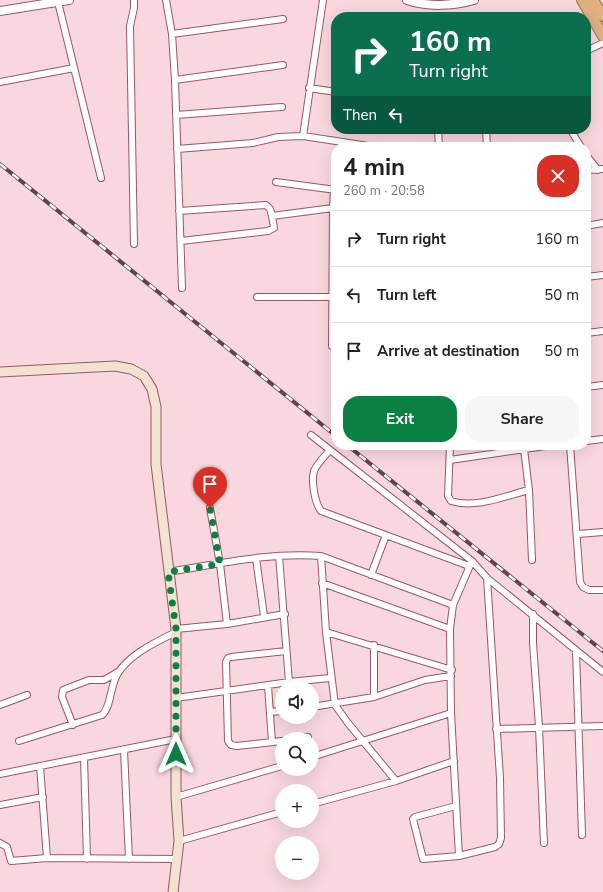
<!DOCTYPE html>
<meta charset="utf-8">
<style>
body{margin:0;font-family:"Nunito Sans",sans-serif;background:#f6f6f6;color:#222;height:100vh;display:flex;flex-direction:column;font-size:15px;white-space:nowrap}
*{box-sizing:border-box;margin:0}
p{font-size:13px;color:#767676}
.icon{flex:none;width:22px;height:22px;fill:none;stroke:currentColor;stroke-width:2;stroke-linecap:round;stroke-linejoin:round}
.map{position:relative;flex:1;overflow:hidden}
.sheet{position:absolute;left:331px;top:142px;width:260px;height:308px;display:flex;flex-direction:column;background:#fff;border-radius:16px;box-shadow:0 4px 16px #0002}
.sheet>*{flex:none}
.top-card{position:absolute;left:331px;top:12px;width:260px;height:122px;border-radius:16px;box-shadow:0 4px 16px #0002;background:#0b6e4f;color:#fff;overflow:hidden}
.tools{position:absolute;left:275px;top:680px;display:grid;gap:8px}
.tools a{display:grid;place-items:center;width:44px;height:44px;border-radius:50%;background:#fff;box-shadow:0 4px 16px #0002;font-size:20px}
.pin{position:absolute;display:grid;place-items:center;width:34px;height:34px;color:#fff;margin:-41px -17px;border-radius:50% 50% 50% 0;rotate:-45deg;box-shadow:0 0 4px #0007}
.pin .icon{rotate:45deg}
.me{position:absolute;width:44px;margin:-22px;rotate:0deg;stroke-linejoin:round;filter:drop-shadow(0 0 3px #0008)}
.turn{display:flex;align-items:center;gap:14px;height:84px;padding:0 12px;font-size:18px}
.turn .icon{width:52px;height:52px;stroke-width:2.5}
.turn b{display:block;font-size:28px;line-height:34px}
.then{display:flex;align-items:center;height:38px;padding:0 12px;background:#0003;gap:8px;font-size:15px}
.round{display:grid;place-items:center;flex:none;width:42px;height:42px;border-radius:16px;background:#f6f6f6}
.headline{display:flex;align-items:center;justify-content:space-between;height:68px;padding:0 12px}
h1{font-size:24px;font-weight:700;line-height:30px}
.cta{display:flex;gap:8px;margin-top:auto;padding:8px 12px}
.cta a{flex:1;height:46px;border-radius:16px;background:#0b8043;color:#fff;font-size:16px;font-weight:700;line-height:46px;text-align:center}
.cta a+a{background:#f6f6f6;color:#222}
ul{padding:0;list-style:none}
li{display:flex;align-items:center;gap:12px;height:56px;padding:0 12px;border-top:1px solid #e0e0e0}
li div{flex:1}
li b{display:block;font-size:15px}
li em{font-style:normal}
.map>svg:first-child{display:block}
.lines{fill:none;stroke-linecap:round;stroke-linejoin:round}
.minor-casing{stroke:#9a5666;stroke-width:8}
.tertiary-casing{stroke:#9a5666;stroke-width:10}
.secondary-casing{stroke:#9a5666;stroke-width:11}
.trunk-casing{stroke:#9e6f4c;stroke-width:12}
.minor{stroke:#fff;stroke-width:6}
.tertiary{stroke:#fff;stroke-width:8}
.secondary{stroke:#f2e2d0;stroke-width:9}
.trunk{stroke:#deb082;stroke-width:10}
.rail-casing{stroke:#61434a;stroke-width:4}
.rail{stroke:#fff;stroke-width:2.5;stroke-dasharray:8;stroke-linecap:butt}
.route{stroke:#0b8043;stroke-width:7;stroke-dasharray:0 12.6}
</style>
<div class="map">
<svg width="603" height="892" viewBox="0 0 603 892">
<rect width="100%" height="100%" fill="#f8d8de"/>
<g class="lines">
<defs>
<path id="minor" d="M 134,0 L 134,8 L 130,26 L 134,244
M 166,0 L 172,34 L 175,80 L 182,288
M 58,2 L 101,178
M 172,34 L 283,19
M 586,51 L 603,43
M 175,80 L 283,65
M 0,82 L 74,68
M 309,88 L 336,92
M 176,115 L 282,107
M 438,129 L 439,147
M 486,129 L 487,147
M 570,129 L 581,147
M 303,136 L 323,0
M 177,149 L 253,143 L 278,137 L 303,136 L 375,147
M 586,155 L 598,170
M 586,170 L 603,169
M 276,182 L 336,190
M 179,211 L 266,205 L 270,209 L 272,216
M 586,226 L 603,223
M 181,241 L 268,231 L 274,228 L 272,216 L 333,208
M 586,277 L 603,275
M 257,297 L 333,297
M 586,333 L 603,331
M 332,346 L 333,208 L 334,190
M 586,387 L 603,385
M 311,435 L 472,561 L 487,578 L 603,672
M 586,441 L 603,439
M 450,445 L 448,496 L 451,501 C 475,509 505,496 529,490
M 570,445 L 580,582 L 583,587 L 589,590 L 603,590
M 524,449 L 529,490 L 532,560
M 329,451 C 324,457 317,464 314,471 C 311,482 315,503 321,511 L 469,566
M 450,460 L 552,445
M 210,508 L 220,564 L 227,624
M 578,534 L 603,532
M 279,556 L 289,682
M 321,556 L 326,632 L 335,705 L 348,723 L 396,781
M 256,558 L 264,616
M 168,572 C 219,564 269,552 321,556 L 453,605
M 371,575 L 386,535
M 322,583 L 450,629
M 533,614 L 533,643 L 539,727 L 544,843
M 176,629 L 227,624 L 285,614
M 326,632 L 452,670
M 576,650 L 582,835
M 268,686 L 272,742
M 374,697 L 374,645
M 176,698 L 289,682 L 330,678
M 0,705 L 27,695
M 312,707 L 374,697 L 425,680 L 451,676
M 270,712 L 282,711
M 73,725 L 62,697 L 63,690 L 89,680 L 104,680 L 118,672
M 496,729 L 603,726
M 295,739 L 308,737
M 19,741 L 102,715 C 111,708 110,685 118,673 C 130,654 156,642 176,632
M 282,741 L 237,746 L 231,745 L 228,741 L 226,662 L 228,658 L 231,657 L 286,651
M 124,750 L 129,859
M 312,757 L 451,713
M 84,758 L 87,859
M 40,766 L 47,858
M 0,774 L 176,739
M 176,797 L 282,766
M 312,804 L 396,781 L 454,761
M 0,805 L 43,797
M 456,806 L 415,817 L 413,819 L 423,859 L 459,856 L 495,847 L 499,844 L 501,838 L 500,778 L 487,578
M 179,841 L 282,812
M 0,843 L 7,847 L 11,861 L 47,858 L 176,859
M 459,856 L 451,713 L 450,629 L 453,605 L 472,561"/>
<path id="tertiary" d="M 407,0 C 427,7 453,6 474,0
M 0,11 L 69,0"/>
<path id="secondary" d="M 0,372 L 115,366 L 131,369 L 144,376 L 152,389 L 156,407 L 156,464 L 176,629 L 176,797 L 179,841 L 173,892"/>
<path id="trunk" d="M 582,0 L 603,36
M 593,0 L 603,16"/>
</defs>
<use href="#minor" class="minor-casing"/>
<use href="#tertiary" class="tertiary-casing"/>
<use href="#secondary" class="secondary-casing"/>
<use href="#trunk" class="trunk-casing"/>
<use href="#minor" class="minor"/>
<use href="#tertiary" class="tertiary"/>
<use href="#secondary" class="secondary"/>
<use href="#trunk" class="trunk"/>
<defs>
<path id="rail" d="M 0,164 L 336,436
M 347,445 L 603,651"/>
</defs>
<use href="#rail" class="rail-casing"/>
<use href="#rail" class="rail"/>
</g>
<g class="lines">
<path class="route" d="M 176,754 L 176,629 L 168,572 L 220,564 L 210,508"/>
</g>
</svg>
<div class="tools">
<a><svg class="icon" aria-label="sound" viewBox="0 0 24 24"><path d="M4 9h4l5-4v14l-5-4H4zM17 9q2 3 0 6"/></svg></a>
<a><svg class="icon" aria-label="search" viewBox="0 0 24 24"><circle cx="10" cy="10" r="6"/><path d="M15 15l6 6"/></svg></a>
<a>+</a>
<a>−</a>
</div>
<div class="pin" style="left:210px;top:508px;background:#d93025"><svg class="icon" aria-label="arrive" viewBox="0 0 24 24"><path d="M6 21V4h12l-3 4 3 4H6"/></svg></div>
<svg class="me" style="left:176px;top:754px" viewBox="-20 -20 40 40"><path d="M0-17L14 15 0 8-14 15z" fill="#0b8043" stroke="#fff" stroke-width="4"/></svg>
<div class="top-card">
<div class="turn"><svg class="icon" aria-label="right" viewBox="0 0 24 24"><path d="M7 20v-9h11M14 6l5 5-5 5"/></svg><div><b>160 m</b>Turn right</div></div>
<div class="then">Then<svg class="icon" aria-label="left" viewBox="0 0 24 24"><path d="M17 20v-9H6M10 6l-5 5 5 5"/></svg></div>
</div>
<section class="sheet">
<div class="headline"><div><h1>4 min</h1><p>260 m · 20:58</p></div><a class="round" style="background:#d93025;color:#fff"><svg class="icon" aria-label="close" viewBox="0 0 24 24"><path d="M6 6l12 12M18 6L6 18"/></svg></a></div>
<ul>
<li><svg class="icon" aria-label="right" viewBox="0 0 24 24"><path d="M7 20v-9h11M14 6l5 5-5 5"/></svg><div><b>Turn right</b></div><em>160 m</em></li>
<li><svg class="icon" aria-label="left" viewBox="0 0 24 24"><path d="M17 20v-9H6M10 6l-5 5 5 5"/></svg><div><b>Turn left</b></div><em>50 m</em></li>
<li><svg class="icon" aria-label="arrive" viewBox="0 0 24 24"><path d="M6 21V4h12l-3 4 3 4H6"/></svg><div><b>Arrive at destination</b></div><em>50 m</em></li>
</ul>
<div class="cta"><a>Exit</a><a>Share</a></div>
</section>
</div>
